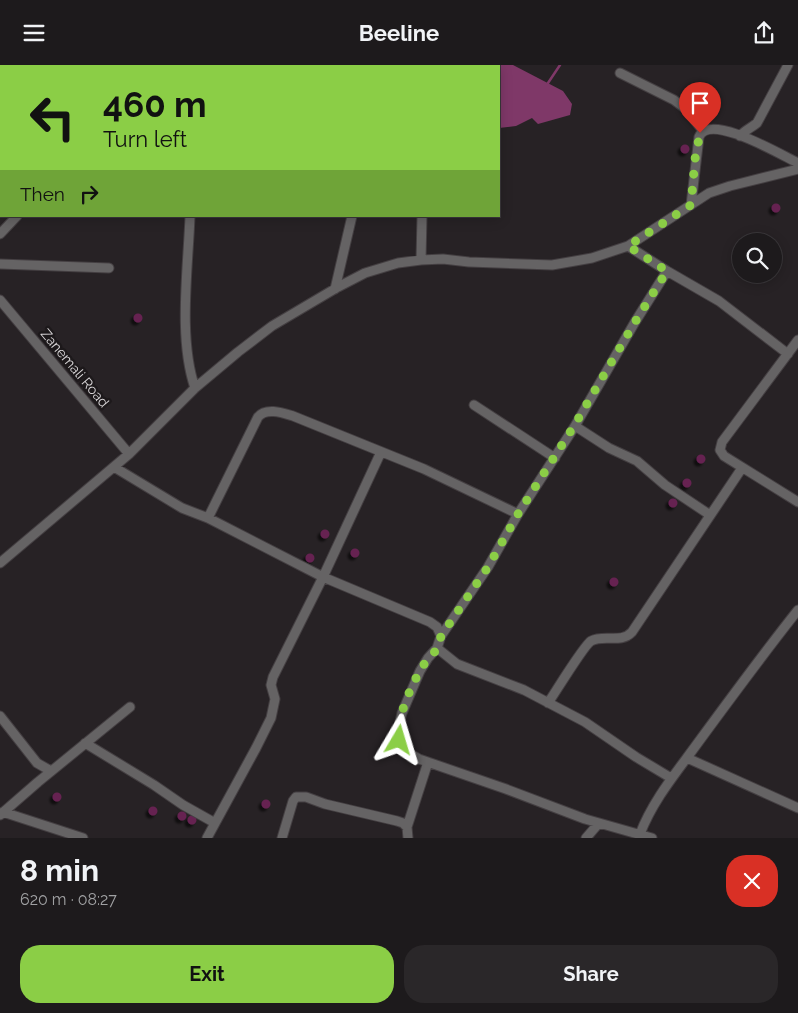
<!DOCTYPE html>
<meta charset="utf-8">
<style>
body{margin:0;font-family:Raleway,sans-serif;background:#2a2729;color:#f1f3f6;height:100vh;display:flex;flex-direction:column;font-size:19px;white-space:nowrap}
*{box-sizing:border-box;margin:0}
p{font-size:16px;color:#a0a1a3}
.icon{flex:none;width:28px;height:28px;fill:none;stroke:currentColor;stroke-width:2;stroke-linecap:round;stroke-linejoin:round}
.map{position:relative;height:773px;overflow:hidden}
.side{display:flex;flex-direction:column;background:#1d1a1c;flex:1}
.side>*{flex:none}
.banner{position:absolute;left:0px;top:0px;width:500px;height:152px;box-shadow:0 2px 12px #0003,0 0 0 1px #3b383b;background:#8bce46;color:#111;overflow:hidden}
.buttons{position:absolute;left:732px;top:168px;display:grid;gap:10px}
.buttons a{display:grid;place-items:center;width:50px;height:50px;border-radius:50%;background:#1d1a1c;box-shadow:0 2px 12px #0003,0 0 0 1px #3b383b;font-size:25px}
.pin{position:absolute;display:grid;place-items:center;width:42px;height:42px;color:#fff;margin:-51px -21px;border-radius:50% 50% 50% 0;rotate:-45deg;box-shadow:0 0 5px #0007}
.pin .icon{rotate:45deg}
.me{position:absolute;width:55px;margin:-28px;rotate:7deg;stroke-linejoin:round;filter:drop-shadow(0 0 4px #0008)}
.turn{display:flex;align-items:center;gap:18px;height:105px;padding:0 20px;font-size:22px}
.turn .icon{width:65px;height:65px;stroke-width:2.5}
.turn b{display:block;font-size:35px;line-height:42px}
.then{display:flex;align-items:center;height:48px;padding:0 20px;background:#0003;gap:10px;font-size:19px}
.round{display:grid;place-items:center;flex:none;width:52px;height:52px;border-radius:20px;background:#2a2729}
.summary{display:flex;align-items:center;justify-content:space-between;height:85px;padding:0 20px}
h1{font-size:30px;font-weight:700;line-height:38px}
.cta{display:flex;gap:10px;margin-top:auto;padding:10px 20px}
.cta a{flex:1;height:58px;border-radius:20px;background:#8bce46;color:#111;font-size:20px;font-weight:700;line-height:58px;text-align:center}
.cta a+a{background:#2a2729;color:#f1f3f6}
header{display:flex;justify-content:space-between;align-items:center;height:65px;padding:0 20px;background:#1d1a1c;font-size:22px;font-weight:700}
.map>svg:first-child{display:block}
.water{fill:#7f3868}
.lines{fill:none;stroke-linecap:round;stroke-linejoin:round}
.stream{stroke:#7f3868;stroke-width:2.5}
.building{fill:#662151;filter:url(#shadow)}
.minor-casing{stroke:#443f42;stroke-width:11}
.minor{stroke:#656364;stroke-width:9}
.route{stroke:#8bce46;stroke-width:9;stroke-dasharray:0 16.2}
.labels{text-anchor:middle;stroke-width:5;stroke-linejoin:round;paint-order:stroke}
.street-label{font-size:14px;fill:#dbd8da;stroke:#1d191b}
</style>
<header><svg class="icon" aria-label="menu" viewBox="0 0 24 24"><path d="M4 6h16M4 12h16M4 18h16"/></svg>Beeline<svg class="icon" aria-label="share" viewBox="0 0 24 24"><path d="M12 15V3M7 8l5-5 5 5M5 13v7h14v-7"/></svg></header>
<div class="map">
<svg width="798" height="773" viewBox="0 0 798 773">
<defs>
<filter id="shadow"><feDropShadow dx="-3" dy="3" stdDeviation="1" flood-color="#0009"/></filter>
</defs>
<rect width="100%" height="100%" fill="#272225"/>
<path class="water" d="M 452,0 L 513,0 L 563,26 L 572,39 L 570,50 L 538,59 L 532,53 L 516,61 L 499,63 L 499,1 Z"/>
<g class="lines">
<path class="stream" d="M 548,18 L 560,0"/>
</g>
<path class="building" d="M680.5 84a4.5 4.5 0 1 1 9 0a4.5 4.5 0 1 1-9 0Z
M771.5 143a4.5 4.5 0 1 1 9 0a4.5 4.5 0 1 1-9 0Z
M133.5 253a4.5 4.5 0 1 1 9 0a4.5 4.5 0 1 1-9 0Z
M696.5 394a4.5 4.5 0 1 1 9 0a4.5 4.5 0 1 1-9 0Z
M682.5 418a4.5 4.5 0 1 1 9 0a4.5 4.5 0 1 1-9 0Z
M668.5 438a4.5 4.5 0 1 1 9 0a4.5 4.5 0 1 1-9 0Z
M320.5 469a4.5 4.5 0 1 1 9 0a4.5 4.5 0 1 1-9 0Z
M350.5 488a4.5 4.5 0 1 1 9 0a4.5 4.5 0 1 1-9 0Z
M305.5 493a4.5 4.5 0 1 1 9 0a4.5 4.5 0 1 1-9 0Z
M609.5 517a4.5 4.5 0 1 1 9 0a4.5 4.5 0 1 1-9 0Z
M52.5 732a4.5 4.5 0 1 1 9 0a4.5 4.5 0 1 1-9 0Z
M261.5 739a4.5 4.5 0 1 1 9 0a4.5 4.5 0 1 1-9 0Z
M148.5 746a4.5 4.5 0 1 1 9 0a4.5 4.5 0 1 1-9 0Z
M177.5 751a4.5 4.5 0 1 1 9 0a4.5 4.5 0 1 1-9 0Z
M187.5 755a4.5 4.5 0 1 1 9 0a4.5 4.5 0 1 1-9 0Z"/>
<g class="lines">
<defs>
<path id="minor" d="M 349,0 L 349,1
M 62,1 L 69,0
M 83,1 L 83,0
M 196,1 L 196,0
M 620,8 L 674,35 L 686,44 L 703,66
M 0,26 L 1,25
M 740,71 C 745,65 751,63 757,58 L 788,0
M 0,73 L 1,75
M 691,140 L 699,72 C 709,47 781,90 798,98
M 190,151 C 188,205 178,273 195,323
M 0,169 L 17,151
M 628,181 L 667,206 L 719,236 L 788,289
M 421,195 L 422,151
M 0,199 L 109,203
M 335,224 L 352,151
M 0,235 L 129,389
M 798,275 L 722,377 L 720,385 L 724,391 L 798,437
M 474,340 L 555,393
M 575,361 L 609,383 L 637,396 L 665,420 L 710,450
M 114,402 L 182,443 L 208,453 L 323,512 L 430,557 L 437,562 L 441,571
M 208,453 L 258,352 C 266,342 283,348 293,351 L 424,404 L 518,449
M 0,498 L 129,389 L 195,323 L 238,287 L 272,261 L 338,222 L 365,208 L 398,198 L 421,195 L 443,194 L 469,197 L 552,200 L 592,193 L 628,181 L 709,128 L 730,121 L 798,104
M 437,583 L 457,599 L 524,625 L 585,657 L 636,692 L 671,713
M 548,638 C 555,628 584,580 591,576 C 604,569 621,579 632,567 L 742,403
M 0,651 L 37,698 L 51,706
M 85,678 L 154,720 L 183,740 L 215,758
M 687,693 L 798,743
M 3,747 L 83,773
M 0,750 L 38,717 L 130,642
M 640,769 C 653,735 676,708 697,679 C 730,634 763,589 798,545
M 207,773 L 256,683 L 271,653 L 275,634 L 271,620 L 273,612 L 323,512 L 381,387
M 282,773 L 293,736 L 296,732 L 306,732 L 325,739 L 397,756 L 403,758 L 407,762
M 408,773 L 407,762 L 428,697
M 586,773 L 599,758
M 652,773 L 585,754 L 506,724 L 419,694 L 402,684 L 400,680 L 397,668 L 402,648 L 420,606 L 428,593 L 437,583 L 441,571 L 488,502 L 518,449 L 575,361 L 635,257 L 667,206"/>
</defs>
<use href="#minor" class="minor-casing"/>
<use href="#minor" class="minor"/>
</g>
<g class="lines">
<path class="route" d="M 399,675 C 395,656 412,618 423,601 C 427,594 434,589 438,582 C 439,579 440,575 441,571 L 488,502 L 518,449 L 574,361 L 635,257 L 667,206 L 628,181 L 691,140 L 695,94 L 700,68"/>
</g>
<g class="labels">
<g class="street-label">
<text transform="translate(75 303) rotate(50)" y="5">Zanemali Road</text>
</g>
</g>
</svg>
<div class="buttons">
<a><svg class="icon" aria-label="search" viewBox="0 0 24 24"><circle cx="10" cy="10" r="6"/><path d="M15 15l6 6"/></svg></a>
</div>
<div class="pin" style="left:700px;top:68px;background:#d93025"><svg class="icon" aria-label="arrive" viewBox="0 0 24 24"><path d="M6 21V4h12l-3 4 3 4H6"/></svg></div>
<svg class="me" style="left:399px;top:675px" viewBox="-20 -20 40 40"><path d="M0-17L14 15 0 8-14 15z" fill="#8bce46" stroke="#fff" stroke-width="4"/></svg>
<div class="banner">
<div class="turn"><svg class="icon" aria-label="left" viewBox="0 0 24 24"><path d="M17 20v-9H6M10 6l-5 5 5 5"/></svg><div><b>460 m</b>Turn left</div></div>
<div class="then">Then<svg class="icon" aria-label="right" viewBox="0 0 24 24"><path d="M7 20v-9h11M14 6l5 5-5 5"/></svg></div>
</div>
</div>
<section class="side">
<div class="summary"><div><h1>8 min</h1><p>620 m · 08:27</p></div><a class="round" style="background:#d93025;color:#fff"><svg class="icon" aria-label="close" viewBox="0 0 24 24"><path d="M6 6l12 12M18 6L6 18"/></svg></a></div>
<div class="cta"><a>Exit</a><a>Share</a></div>
</section>
